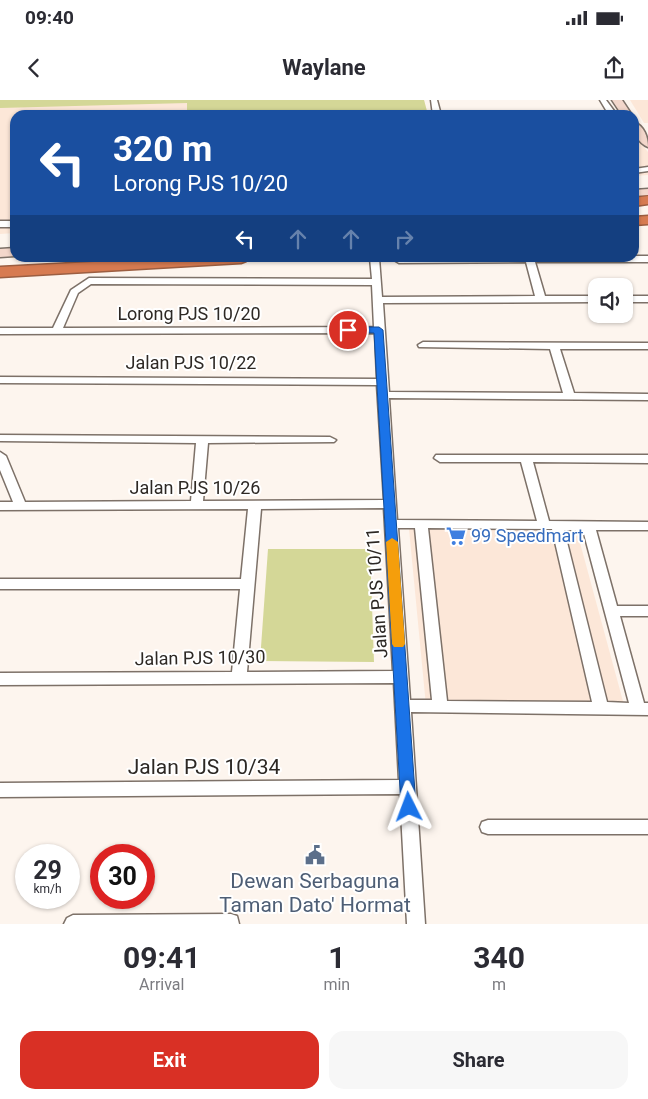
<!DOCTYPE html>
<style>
body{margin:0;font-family:Roboto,sans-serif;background:#f7f7f7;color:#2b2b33;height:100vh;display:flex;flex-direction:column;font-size:19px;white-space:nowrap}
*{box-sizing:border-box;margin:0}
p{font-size:16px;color:#7c7c81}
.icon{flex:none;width:28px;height:28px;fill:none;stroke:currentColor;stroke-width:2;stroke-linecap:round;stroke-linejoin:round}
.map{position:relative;height:824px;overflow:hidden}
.details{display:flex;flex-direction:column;background:#fff;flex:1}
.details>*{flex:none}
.top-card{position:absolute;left:10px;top:10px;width:629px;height:152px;border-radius:15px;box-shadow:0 1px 4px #0004;background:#1a4fa0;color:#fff;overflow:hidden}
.fabs{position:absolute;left:588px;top:178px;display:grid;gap:10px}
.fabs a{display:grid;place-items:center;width:45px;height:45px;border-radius:10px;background:#fff;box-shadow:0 1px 4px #0004;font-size:25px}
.speed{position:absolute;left:15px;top:744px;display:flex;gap:10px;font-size:25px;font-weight:700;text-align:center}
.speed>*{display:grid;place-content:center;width:65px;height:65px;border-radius:50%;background:#fff;box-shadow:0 1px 4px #0004;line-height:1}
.speed small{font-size:12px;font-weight:400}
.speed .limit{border:8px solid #d22;background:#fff;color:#111}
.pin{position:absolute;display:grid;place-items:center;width:42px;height:42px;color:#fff;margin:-21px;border:2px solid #fff;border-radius:50%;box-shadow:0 1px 5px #0007}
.me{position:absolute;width:55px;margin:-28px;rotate:357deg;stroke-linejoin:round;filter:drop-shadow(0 0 4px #0008)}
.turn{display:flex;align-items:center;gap:18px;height:105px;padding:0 20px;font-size:22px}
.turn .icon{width:65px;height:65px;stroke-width:2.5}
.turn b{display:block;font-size:35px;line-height:42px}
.lanes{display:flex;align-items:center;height:48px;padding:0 20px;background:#0003;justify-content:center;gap:25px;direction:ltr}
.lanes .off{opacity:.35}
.eta{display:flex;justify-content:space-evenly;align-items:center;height:85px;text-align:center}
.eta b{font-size:30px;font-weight:700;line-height:35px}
.cta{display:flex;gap:10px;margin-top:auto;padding:10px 20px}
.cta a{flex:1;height:58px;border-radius:15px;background:#d93025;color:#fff;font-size:20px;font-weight:700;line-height:58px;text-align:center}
.cta a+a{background:#f7f7f7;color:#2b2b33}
.status{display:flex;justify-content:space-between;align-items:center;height:35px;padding:0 25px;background:#fff;direction:ltr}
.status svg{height:14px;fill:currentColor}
header{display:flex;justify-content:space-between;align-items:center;height:65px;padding:0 20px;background:#fff;font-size:22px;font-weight:700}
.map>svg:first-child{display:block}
.built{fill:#fce7d8}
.green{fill:#d4d797}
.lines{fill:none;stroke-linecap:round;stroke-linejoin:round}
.street-casing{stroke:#7d7168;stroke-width:3}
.secondary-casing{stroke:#7d7168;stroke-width:3}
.highway-casing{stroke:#9c5e41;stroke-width:3}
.street{fill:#fff;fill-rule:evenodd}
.secondary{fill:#f3d7cb;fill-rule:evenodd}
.highway{fill:#d77b51;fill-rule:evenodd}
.route{fill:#1a73e8;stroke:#114b97}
.slow{fill:#f59e0b}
.labels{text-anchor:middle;stroke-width:4;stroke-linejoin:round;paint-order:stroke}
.street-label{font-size:18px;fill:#2d2824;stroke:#fff}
.shop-label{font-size:18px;fill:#366cbe;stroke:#fff;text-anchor:start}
.near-street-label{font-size:21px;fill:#2d2824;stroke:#fff}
.near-service-label{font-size:21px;fill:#4e5e75;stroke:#fff}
</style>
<div class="status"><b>09:40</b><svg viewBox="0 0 49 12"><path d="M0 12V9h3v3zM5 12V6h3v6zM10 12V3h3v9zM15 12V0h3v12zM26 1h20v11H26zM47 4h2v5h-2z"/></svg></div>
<header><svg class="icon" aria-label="back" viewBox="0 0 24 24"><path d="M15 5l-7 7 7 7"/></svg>Waylane<svg class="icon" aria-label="share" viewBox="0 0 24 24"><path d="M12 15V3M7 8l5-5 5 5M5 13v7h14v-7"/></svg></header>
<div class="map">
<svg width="648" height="824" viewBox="0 0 648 824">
<rect width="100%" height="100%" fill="#fdf5ee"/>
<path class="built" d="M 0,0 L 424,0 L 428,15 L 15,15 L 15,133 L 0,134 Z
M 630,0 L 648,0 L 648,23 L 644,23 Z
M 634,35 L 648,52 L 648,75 L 634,76 Z
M 576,428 L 624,605 L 426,606 L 409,429 Z"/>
<path class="green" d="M 0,0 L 424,0 L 428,15 L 190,15 L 187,11 L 187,3 L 0,8 Z
M 268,449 L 370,449 L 374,562 L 260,561 Z"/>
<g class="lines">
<defs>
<path id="street" d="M 431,0 L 437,0 L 441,15 L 433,15 Z
M 600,0 L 606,0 L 617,15 L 609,15 Z
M 648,67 L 648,71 L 634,73 L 634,69 Z
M 0,121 L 15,121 L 15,127 L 0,127 Z
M 634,156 L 648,156 L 648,162 L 535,162 L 545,196 L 596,196 L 596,202 L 383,203 L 389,292 L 563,293 L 550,249 L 419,247 L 418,245 L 423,242 L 648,243 L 648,249 L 560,249 L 574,293 L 648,294 L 648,300 L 389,298 L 397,420 L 537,421 L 521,362 L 440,362 L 434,358 L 436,355 L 648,355 L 648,363 L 533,362 L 549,421 L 648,422 L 648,430 L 596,430 L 617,506 L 648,506 L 648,516 L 620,516 L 644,603 L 648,603 L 648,615 L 411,612 L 425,824 L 407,824 L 400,694 L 0,697 L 0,683 L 399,680 L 394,583 L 0,585 L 0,573 L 232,572 L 240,489 L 0,489 L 0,479 L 241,479 L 248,409 L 0,410 L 0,402 L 13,402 L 0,370 L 0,352 L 6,356 L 25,402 L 191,401 L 196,343 L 0,341 L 0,335 L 330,337 L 336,340 L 334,342 L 208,343 L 203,401 L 384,400 L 377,285 L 0,283 L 0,277 L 377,279 L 375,233 L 0,234 L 0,228 L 53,228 L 71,190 L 89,178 L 372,179 L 370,158 L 379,158 L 382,197 L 535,196 L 526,162 L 399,163 L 394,160 L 398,158 ZM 91,184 L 372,185 L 374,227 L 63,228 L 78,193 ZM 384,408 L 393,571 L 247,572 L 261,409 ZM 398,428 L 415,428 L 432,600 L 410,600 ZM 428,428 L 552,429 L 592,602 L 447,601 ZM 564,430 L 583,430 L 629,603 L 607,602 Z
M 624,196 L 648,196 L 648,202 L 624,202 Z
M 488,720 L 648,720 L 648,734 L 488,734 L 482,732 L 480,727 L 482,722 Z
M 231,814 L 237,816 L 239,824 L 64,824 L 67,818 L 73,815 Z"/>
<path id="secondary" d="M 612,0 L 622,0 L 632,15 L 622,15 Z
M 634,22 C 644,26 648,37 648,47 C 638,43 633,32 634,22 Z
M 648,89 L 648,95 L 634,96 L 634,90 Z
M 15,148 L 15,156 L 0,157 L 0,149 Z"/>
<path id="highway" d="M 648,96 L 648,104 L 634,106 L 634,98 Z
M 648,116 L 648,124 L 634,125 L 634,117 Z
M 169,158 L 249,158 L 246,161 L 241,163 L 0,177 L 0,167 Z"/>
</defs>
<use href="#street" class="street-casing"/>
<use href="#secondary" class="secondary-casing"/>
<use href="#highway" class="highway-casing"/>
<use href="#street" class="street"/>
<use href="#secondary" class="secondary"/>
<use href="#highway" class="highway"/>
</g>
<path class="route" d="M 348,227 L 379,227 L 383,230 L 416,707 L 414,712 L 409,713 L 403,712 L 401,707 L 374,233 L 345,232 L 345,228 Z"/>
<path class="slow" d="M 392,438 L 398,442 L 405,544 L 403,547 L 394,547 L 392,544 L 386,442 Z"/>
<defs>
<symbol id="supermarket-bare" viewBox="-9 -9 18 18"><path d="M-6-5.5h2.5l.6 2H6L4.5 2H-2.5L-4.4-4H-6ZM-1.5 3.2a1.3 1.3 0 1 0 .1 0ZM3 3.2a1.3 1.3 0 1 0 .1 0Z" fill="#3f7fe0" stroke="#fff" stroke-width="2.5" paint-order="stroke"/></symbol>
<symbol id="civic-bare" viewBox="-9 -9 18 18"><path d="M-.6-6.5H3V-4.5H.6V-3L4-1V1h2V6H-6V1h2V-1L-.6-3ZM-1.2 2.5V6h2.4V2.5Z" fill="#5c6f8a" stroke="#fff" stroke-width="2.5" paint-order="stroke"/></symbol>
</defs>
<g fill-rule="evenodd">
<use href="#supermarket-bare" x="442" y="422" width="28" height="28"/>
<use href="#civic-bare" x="301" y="741" width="28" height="28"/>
</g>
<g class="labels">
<g class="street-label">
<text x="189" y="220">Lorong PJS 10/20</text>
<text x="191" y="269">Jalan PJS 10/22</text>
<text x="195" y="394">Jalan PJS 10/26</text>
<text transform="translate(377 493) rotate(-94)" y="6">Jalan PJS 10/11</text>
<text transform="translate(200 558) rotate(-1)" y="6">Jalan PJS 10/30</text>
</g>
<g class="shop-label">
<text x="471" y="442">99 Speedmart</text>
</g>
<g class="near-street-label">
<text x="204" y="674">Jalan PJS 10/34</text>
</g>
<g class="near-service-label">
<text x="315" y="788">Dewan Serbaguna<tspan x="315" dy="24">Taman Dato' Hormat</tspan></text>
</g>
</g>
</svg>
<div class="fabs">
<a><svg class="icon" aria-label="sound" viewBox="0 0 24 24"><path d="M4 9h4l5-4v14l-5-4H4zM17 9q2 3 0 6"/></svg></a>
</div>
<div class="speed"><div>29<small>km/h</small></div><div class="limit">30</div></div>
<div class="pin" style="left:348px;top:230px;background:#d93025"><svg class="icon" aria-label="arrive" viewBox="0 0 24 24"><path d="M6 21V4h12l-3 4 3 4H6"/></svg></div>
<svg class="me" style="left:409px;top:707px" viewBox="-20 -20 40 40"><path d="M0-17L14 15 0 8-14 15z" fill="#1a73e8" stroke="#fff" stroke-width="4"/></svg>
<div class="top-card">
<div class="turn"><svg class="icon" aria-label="left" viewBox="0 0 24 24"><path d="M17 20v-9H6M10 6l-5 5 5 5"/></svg><div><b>320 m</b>Lorong PJS 10/20</div></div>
<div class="lanes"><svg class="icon" aria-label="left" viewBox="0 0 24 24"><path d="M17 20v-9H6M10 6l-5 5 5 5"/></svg><svg class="icon off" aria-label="ahead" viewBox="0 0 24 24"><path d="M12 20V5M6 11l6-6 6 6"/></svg><svg class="icon off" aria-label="ahead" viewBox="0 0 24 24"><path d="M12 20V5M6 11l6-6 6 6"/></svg><svg class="icon off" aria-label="right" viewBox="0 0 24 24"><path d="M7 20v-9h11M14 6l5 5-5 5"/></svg></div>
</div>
</div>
<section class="details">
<div class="eta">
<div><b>09:41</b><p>Arrival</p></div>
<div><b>1</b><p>min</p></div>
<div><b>340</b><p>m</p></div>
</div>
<div class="cta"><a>Exit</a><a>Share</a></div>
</section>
